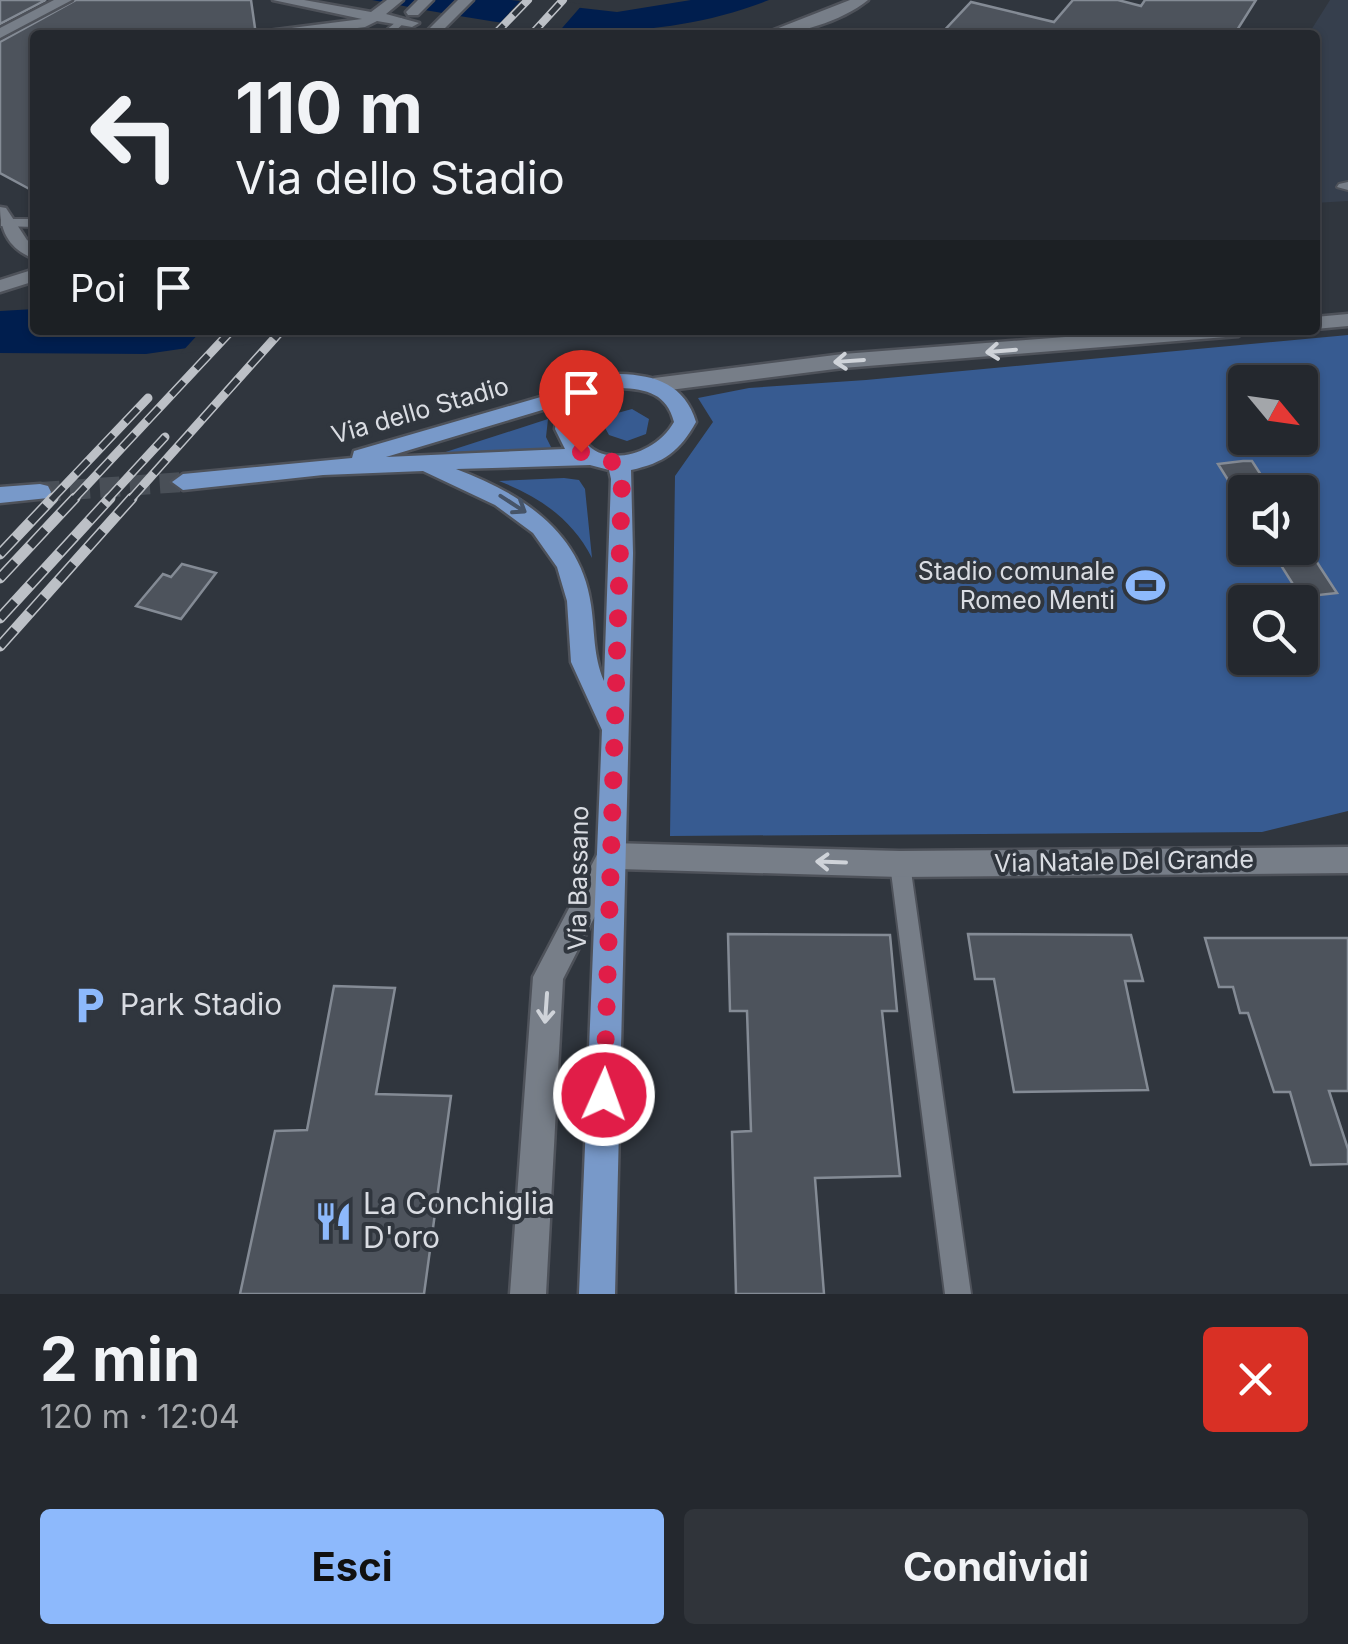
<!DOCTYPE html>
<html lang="it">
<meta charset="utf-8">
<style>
body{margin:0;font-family:Inter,sans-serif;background:#30343a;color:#f1f3f6;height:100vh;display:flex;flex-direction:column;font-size:38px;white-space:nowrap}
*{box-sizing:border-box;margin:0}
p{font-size:32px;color:#a3a6aa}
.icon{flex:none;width:55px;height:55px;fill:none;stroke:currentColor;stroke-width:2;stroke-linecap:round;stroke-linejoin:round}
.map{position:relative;height:1294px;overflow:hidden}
.panel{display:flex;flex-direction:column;background:#24282e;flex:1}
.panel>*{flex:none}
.hud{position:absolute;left:30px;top:30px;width:1290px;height:305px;border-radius:10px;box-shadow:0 2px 8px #0004,0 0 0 2px #41444a;background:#24282e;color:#f1f3f6;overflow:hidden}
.needle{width:65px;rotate:119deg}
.controls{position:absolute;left:1228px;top:365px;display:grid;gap:20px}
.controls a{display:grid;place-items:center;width:90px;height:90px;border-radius:10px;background:#24282e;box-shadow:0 2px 8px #0004,0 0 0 2px #41444a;font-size:50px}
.pin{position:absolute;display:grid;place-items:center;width:85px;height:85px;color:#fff;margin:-102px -42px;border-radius:50% 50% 50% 0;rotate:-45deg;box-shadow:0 0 10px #0007}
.pin .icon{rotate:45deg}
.me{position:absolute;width:110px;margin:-55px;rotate:2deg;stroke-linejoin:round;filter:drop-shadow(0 0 8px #0008)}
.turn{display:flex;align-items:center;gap:35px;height:210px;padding:0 40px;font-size:45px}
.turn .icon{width:130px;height:130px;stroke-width:2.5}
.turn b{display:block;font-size:70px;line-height:85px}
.then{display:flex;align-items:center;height:95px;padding:0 40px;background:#0003;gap:20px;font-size:38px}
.round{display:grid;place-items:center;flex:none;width:105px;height:105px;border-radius:10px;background:#30343a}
.overview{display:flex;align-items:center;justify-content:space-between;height:170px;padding:0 40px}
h1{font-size:60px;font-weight:700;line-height:75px}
.action{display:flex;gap:20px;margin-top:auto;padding:20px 40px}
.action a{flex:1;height:115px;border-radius:10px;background:#8db9fc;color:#111;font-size:40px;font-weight:700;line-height:115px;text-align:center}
.action a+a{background:#30343a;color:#f1f3f6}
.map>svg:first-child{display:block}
.built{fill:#363f4d}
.green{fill:#375b91;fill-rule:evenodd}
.water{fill:#001e4e}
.pier{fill:#30363e}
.building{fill:#4d535c;stroke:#848b95;stroke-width:2.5}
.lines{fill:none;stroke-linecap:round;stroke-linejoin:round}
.primary-tunnel{stroke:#494f57;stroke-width:20;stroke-dasharray:20 10;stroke-linecap:butt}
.lane-casing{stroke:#4e525a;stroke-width:4}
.street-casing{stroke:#4e525a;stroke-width:5}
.secondary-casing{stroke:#4e525a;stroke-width:5}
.primary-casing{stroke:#4e525a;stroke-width:5}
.lane{fill:#777e88;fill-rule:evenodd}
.street{fill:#777e88;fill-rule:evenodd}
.secondary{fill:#777e88;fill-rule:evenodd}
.primary{fill:#7899c9;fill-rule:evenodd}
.rail-far2-casing{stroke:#bcc0c6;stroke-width:8}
.rail-far1-casing{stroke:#bcc0c6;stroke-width:9}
.rail-casing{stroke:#bcc0c6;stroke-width:11}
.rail-far2{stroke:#30363e;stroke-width:5;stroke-dasharray:14;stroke-linecap:butt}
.rail-far1{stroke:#30363e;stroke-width:6;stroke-dasharray:18;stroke-linecap:butt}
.rail{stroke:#30363e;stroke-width:8;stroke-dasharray:22;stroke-linecap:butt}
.oneway{stroke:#cfd3d9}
.oneway2{stroke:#465468}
.route{stroke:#e11d48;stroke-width:18;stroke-dasharray:0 32.4}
.labels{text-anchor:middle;stroke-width:8;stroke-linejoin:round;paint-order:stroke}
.street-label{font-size:25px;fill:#d9dce2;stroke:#30363e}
.poi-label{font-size:25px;fill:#d9dce2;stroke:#30363e;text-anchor:end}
.near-poi-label{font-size:30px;fill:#d9dce2;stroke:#30363e;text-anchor:start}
</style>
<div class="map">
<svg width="1348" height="1294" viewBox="0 0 1348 1294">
<rect width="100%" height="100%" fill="#30363e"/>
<path class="built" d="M 1330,0 L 1348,0 L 1348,201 L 1315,203 L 1315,35 L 1308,35 Z"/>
<path class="green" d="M 1348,335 L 1348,811 L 1262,832 L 670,836 L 675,476 L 713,422 L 698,398 L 749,388 L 866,380 ZM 1245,382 L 1300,382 L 1300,438 L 1245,438 ZM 1245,492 L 1300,492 L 1300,548 L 1245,548 ZM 1245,602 L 1300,602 L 1300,658 L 1245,658 Z
M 632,409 L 649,419 L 646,434 L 627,441 L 609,435 L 604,426 L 610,415 Z
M 548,419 L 546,437 L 553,451 L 427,458 Z
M 564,478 L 579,480 L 585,489 L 592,558 C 572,519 540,497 499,481 Z"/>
<path class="water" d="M 372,0 L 511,0 L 617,12 L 691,0 L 769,0 C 631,53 512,26 372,0 Z
M 35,309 L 35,330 L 311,330 L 146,354 L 0,353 L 0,311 Z"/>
<path class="pier" d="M 521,0 L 549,0 L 583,4 L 556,35 L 496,27 Z
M 202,330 L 299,330 L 292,338 L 180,354 Z"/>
<path class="building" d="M 0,0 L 46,0 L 0,24 Z
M 76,0 L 251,0 L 256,35 L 35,35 L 35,192 L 0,173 L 0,42 Z
M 1073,0 L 1118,0 L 1141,6 L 1145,0 L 1256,0 L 1234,35 L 940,35 L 971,2 L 1054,22 Z
M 1243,461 L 1252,461 L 1272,492 L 1245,492 L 1245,507 L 1218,464 Z
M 1300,535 L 1320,567 L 1337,593 L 1301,597 L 1270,548 L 1300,548 Z
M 182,564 L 216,573 L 181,619 L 136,606 L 163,574 L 171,577 Z
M 728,934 L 890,935 L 897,1011 L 882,1011 L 900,1176 L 815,1178 L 824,1294 L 736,1294 L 732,1132 L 751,1131 L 747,1011 L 730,1011 Z
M 968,934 L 1131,935 L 1143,981 L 1125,981 L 1148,1090 L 1014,1092 L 994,979 L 975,979 Z
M 1205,938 L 1348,938 L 1348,1091 L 1329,1091 L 1348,1149 L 1348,1164 L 1311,1165 L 1290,1092 L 1274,1092 L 1248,1013 L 1240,1013 L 1233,987 L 1219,987 Z
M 334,986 L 395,988 L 376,1094 L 451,1096 L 424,1294 L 240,1294 L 275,1131 L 307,1130 Z"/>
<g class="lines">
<path class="primary-tunnel" d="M 40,492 L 183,482"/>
<defs>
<path id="lane" d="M 401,18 L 406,21 L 391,35 L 380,35 Z
M 1348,182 L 1348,190 L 1337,187 L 1339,184 Z
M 5,219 L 35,219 L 35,227 L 1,226 L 1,220 Z
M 900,855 L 907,857 L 910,864 L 971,1294 L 945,1294 L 890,864 L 893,857 Z"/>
<path id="street" d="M 273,0 L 304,0 L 371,12 L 387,0 L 403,0 L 386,14 L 419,23 L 412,27 L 377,21 L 365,27 L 304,35 L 261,35 L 268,31 L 362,19 Z
M 418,0 L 433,0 L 418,15 L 408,15 L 406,12 Z
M 850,0 L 868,0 C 841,22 795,35 761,35 Z
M 611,843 L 900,851 L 1348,847 L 1348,873 L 900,877 L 619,869 L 563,979 L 546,1294 L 510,1294 L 533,977 L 601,847 Z"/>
<path id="secondary" d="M 54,0 L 72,0 L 0,38 L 0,28 Z
M 458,0 L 473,0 L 438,35 L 423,35 Z
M 0,207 L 6,208 L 27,240 L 35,245 L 35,259 C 10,250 0,232 0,207 Z
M 35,269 L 35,281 L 0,292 L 0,280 Z
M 1348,314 L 1348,326 L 1315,329 L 1315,317 Z
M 1157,330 L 1248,330 L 1238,336 L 843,368 L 654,392 L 644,385 L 654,378 L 843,354 Z"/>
<path id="primary" d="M 620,374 C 656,375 685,385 696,422 C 680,451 664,463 631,470 L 633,553 L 615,1294 L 579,1294 L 602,730 L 571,662 L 567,601 L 557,567 L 533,533 L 495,505 L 423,471 L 323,475 L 183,490 L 172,482 L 183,474 L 352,458 L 354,451 ZM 620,388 C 647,389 667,394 674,422 C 650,465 573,473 578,410 L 596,394 ZM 559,405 L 555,429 L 565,449 L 386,457 ZM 590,465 L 609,470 L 611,479 L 604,681 C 593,655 595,632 591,605 C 581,531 520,493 456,469 Z
M 40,484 L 48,486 L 51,492 L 48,498 L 0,503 L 0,487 Z"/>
</defs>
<use href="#lane" class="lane-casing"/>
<use href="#street" class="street-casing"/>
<use href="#secondary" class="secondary-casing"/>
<use href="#primary" class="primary-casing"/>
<use href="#lane" class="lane"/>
<use href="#street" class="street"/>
<use href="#secondary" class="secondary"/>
<use href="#primary" class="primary"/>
<defs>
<path id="rail-far2" d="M 494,35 L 528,0
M 531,35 L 563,0"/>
<path id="rail-far1" d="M 51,500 L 148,398
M 73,500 L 232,330
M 107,500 L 165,437
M 130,500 L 282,330"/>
<path id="rail" d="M 0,554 L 53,498
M 0,578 L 75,498
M 0,618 L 110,498
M 0,646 L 132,498"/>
</defs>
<use href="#rail-far2" class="rail-far2-casing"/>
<use href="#rail-far1" class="rail-far1-casing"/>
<use href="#rail" class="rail-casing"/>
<use href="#rail-far2" class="rail-far2"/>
<use href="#rail-far1" class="rail-far1"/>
<use href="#rail" class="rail"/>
</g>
<defs><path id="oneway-shaft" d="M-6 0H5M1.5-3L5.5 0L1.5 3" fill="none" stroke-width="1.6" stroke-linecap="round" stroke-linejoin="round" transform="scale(2.5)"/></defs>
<g class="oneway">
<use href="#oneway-shaft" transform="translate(1001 351) rotate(175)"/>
<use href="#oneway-shaft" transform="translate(849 361) rotate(176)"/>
<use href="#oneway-shaft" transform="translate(831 862) rotate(-178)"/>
<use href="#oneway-shaft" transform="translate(546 1008) rotate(94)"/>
</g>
<use class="oneway2" href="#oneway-shaft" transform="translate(513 504) rotate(33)"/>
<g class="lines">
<path class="route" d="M 581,452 L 619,464 L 622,480 L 604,1095"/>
</g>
<defs>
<symbol id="stadium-bare" viewBox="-9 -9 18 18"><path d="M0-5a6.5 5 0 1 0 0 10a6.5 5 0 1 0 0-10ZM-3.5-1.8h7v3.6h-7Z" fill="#8db9fc" stroke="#30363e" stroke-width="2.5" paint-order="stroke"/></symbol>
<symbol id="parking-bare" viewBox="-9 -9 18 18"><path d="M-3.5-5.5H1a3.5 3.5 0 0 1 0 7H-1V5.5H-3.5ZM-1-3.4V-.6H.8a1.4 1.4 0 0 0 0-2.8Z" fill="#8db9fc" stroke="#30363e" stroke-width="2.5" paint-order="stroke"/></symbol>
<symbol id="restaurant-bare" viewBox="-9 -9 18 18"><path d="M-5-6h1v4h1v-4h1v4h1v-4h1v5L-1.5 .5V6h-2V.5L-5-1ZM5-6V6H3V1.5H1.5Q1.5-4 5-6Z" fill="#8db9fc" stroke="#30363e" stroke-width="2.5" paint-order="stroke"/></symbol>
</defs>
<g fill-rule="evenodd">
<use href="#stadium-bare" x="1118" y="558" width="55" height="55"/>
<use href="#parking-bare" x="62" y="978" width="55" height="55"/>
<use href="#restaurant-bare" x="306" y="1194" width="55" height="55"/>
</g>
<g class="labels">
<g class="street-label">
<text transform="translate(420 410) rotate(-16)" y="9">Via dello Stadio</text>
<text transform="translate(1124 861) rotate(-1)" y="9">Via Natale Del Grande</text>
<text transform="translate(578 878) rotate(-89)" y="9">Via Bassano</text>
</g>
<g class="poi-label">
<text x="1115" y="580">Stadio comunale<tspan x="1115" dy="29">Romeo Menti</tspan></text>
</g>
<g class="near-poi-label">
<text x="120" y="1015">Park Stadio</text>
<text x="363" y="1214">La Conchiglia<tspan x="363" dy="34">D'oro</tspan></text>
</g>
</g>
</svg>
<div class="controls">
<a><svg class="needle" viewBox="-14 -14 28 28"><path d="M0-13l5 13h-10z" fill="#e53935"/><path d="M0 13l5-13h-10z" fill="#a3a6aa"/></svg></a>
<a><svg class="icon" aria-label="sound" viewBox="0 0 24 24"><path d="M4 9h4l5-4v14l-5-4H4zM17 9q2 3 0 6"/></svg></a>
<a><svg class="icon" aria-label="search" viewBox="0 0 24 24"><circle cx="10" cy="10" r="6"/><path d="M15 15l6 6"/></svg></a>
</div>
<div class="pin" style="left:581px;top:452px;background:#d93025"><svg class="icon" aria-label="arrive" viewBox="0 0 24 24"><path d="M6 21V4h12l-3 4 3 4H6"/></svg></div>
<svg class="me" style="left:604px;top:1095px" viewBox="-20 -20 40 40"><circle r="17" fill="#e11d48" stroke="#fff" stroke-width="3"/><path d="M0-11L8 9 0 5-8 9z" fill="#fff"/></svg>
<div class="hud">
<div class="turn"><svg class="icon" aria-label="left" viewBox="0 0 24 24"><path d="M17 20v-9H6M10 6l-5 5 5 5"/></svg><div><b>110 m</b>Via dello Stadio</div></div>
<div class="then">Poi<svg class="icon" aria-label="arrive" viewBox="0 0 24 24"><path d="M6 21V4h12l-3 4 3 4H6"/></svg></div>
</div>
</div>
<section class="panel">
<div class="overview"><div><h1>2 min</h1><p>120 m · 12:04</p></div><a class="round" style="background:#d93025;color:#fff"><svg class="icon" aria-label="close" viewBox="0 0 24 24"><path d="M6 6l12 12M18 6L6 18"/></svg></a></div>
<div class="action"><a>Esci</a><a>Condividi</a></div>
</section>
